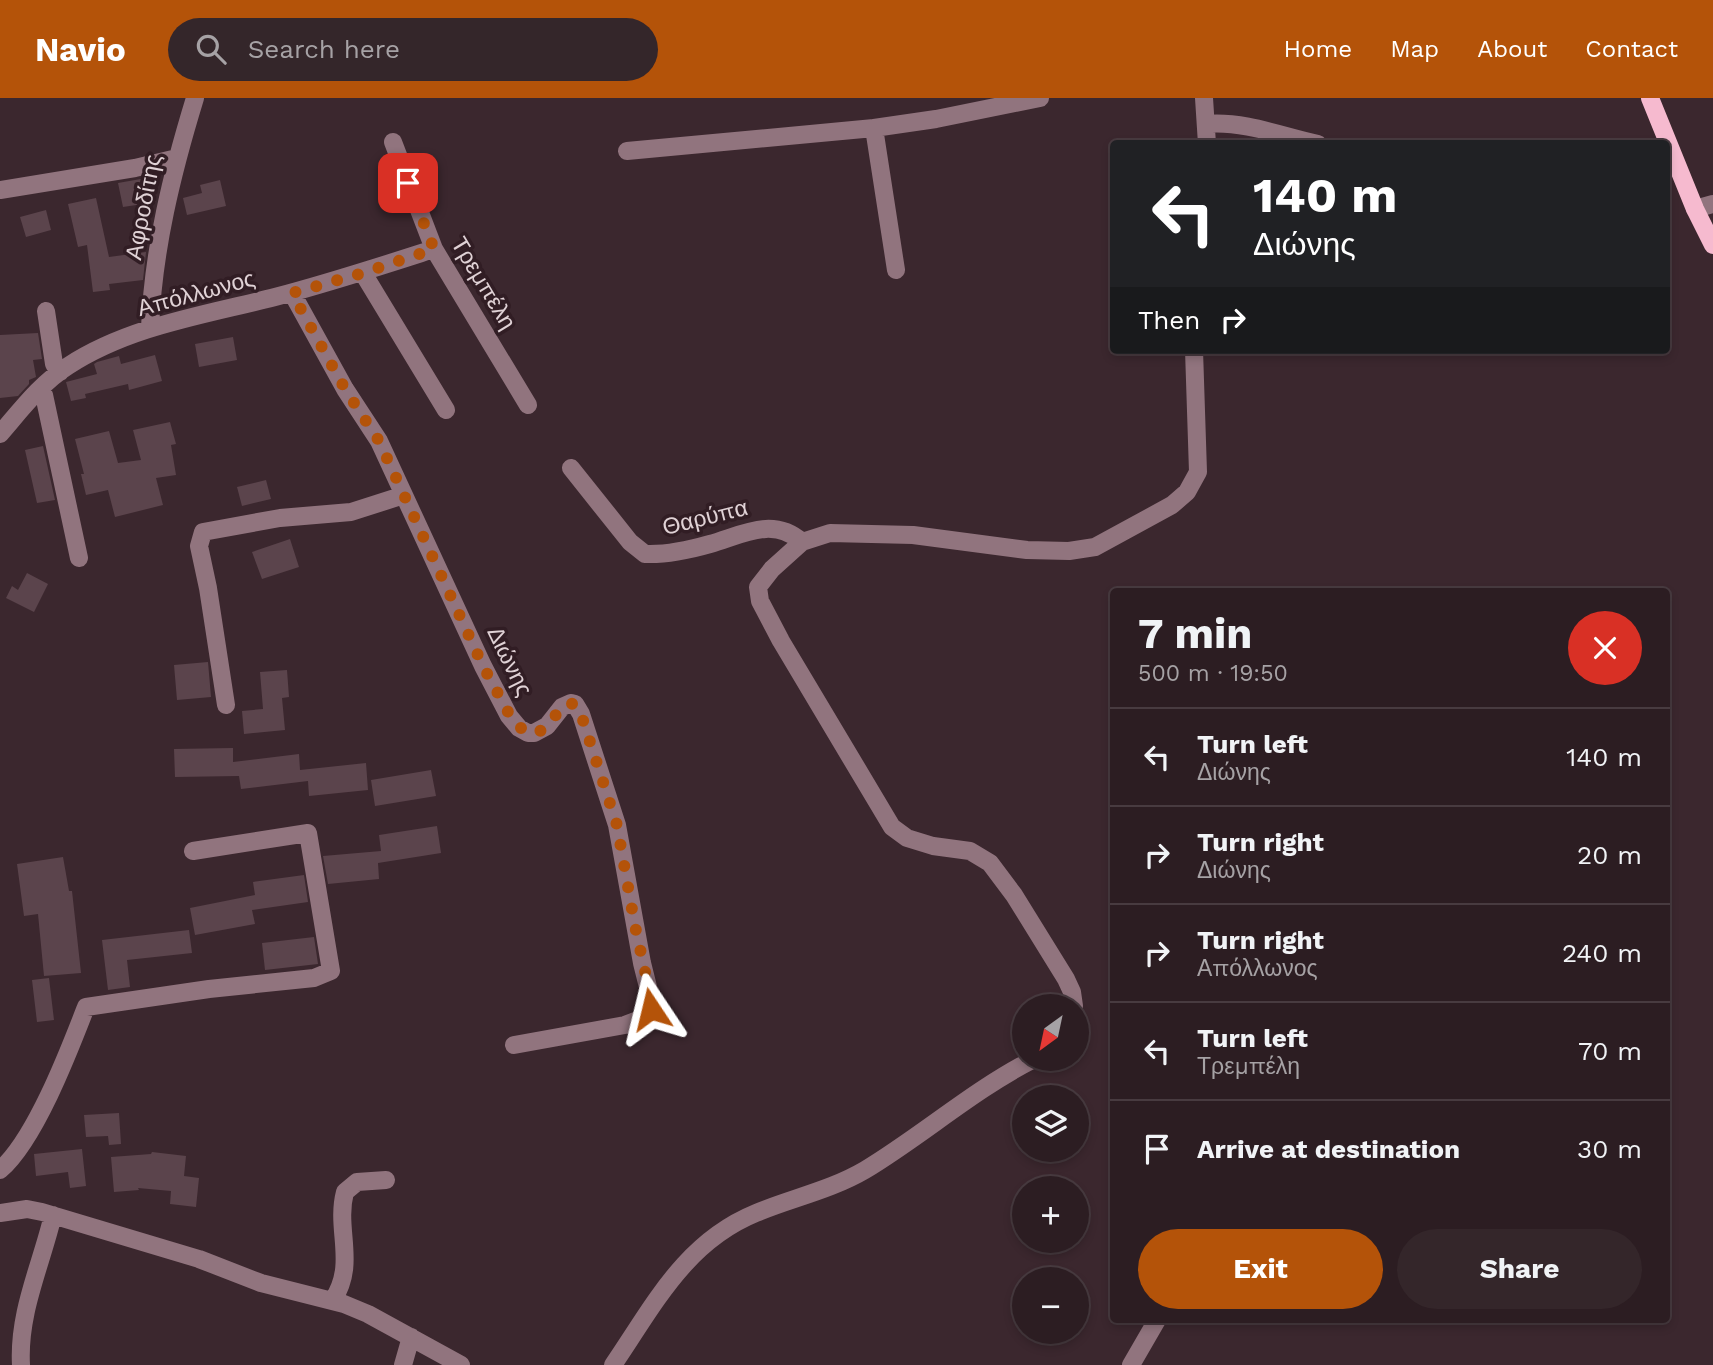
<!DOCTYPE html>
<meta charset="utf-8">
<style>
body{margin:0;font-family:"Work Sans",sans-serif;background:#34262a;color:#f1f3f6;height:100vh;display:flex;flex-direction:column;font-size:26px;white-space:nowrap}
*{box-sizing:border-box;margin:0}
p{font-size:23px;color:#a6a2a5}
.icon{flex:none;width:38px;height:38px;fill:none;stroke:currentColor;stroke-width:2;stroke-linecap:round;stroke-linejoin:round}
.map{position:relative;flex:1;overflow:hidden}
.side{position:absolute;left:1110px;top:490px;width:560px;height:735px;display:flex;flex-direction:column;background:#2c1d22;border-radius:7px;box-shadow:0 4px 10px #0003,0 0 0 2px #483b40}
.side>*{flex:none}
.top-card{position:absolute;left:1110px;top:42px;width:560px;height:214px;border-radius:7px;box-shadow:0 4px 10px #0003,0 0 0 2px #483b40;background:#202124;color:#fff;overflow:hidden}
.needle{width:46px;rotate:213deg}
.fabs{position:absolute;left:1012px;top:896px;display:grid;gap:14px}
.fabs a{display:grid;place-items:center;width:77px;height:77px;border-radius:50%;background:#2c1d22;box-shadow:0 4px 10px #0003,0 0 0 2px #483b40;font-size:35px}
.pin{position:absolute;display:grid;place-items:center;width:60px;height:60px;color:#fff;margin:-30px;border-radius:14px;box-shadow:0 4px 10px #0006}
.me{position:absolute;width:77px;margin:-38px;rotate:350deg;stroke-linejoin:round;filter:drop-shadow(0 0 5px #0008)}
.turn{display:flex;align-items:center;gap:24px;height:147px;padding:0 28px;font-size:32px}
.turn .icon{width:91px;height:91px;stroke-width:2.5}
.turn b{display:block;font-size:49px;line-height:60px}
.then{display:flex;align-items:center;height:66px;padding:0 28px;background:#0003;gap:14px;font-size:26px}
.round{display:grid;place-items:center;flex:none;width:74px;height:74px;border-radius:37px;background:#34262a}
.head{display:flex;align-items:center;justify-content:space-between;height:119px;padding:0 28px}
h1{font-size:42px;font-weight:700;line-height:52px}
.action{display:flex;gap:14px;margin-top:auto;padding:14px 28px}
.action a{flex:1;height:80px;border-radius:42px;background:#b45309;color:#fff;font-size:28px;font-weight:700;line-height:80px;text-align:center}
.action a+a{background:#34262a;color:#f1f3f6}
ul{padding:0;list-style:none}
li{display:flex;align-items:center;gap:21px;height:98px;padding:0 28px;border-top:2px solid #483b40}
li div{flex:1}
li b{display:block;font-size:26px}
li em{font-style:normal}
header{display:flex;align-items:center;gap:42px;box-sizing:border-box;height:98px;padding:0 35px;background:#b45309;color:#fff}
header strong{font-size:33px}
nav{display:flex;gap:38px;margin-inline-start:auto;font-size:24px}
.search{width:490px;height:63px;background:#34262a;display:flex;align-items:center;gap:18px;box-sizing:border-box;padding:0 24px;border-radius:38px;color:#a6a2a5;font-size:26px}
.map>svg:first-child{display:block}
.building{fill:#5b444c}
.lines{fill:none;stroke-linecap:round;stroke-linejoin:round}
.minor{stroke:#91747e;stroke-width:18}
.major{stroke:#f6bacf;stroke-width:18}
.route{stroke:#b45309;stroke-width:12;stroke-dasharray:0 21.6}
.labels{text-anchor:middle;stroke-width:7;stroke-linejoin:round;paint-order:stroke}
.street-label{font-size:23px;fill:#e0d2d6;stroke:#311d24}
</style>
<header>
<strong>Navio</strong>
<div class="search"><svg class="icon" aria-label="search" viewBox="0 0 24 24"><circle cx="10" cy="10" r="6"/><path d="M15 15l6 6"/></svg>Search here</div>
<nav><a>Home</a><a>Map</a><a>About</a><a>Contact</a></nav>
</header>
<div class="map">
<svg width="1713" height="1267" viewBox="0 0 1713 1267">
<rect width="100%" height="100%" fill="#3b272e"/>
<path class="building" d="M 152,79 L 156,104 L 123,109 L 118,85 Z
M 220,82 L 226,108 L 187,117 L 183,100 L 202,95 L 200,87 Z
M 96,100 L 109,159 L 146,154 L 143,182 L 109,186 L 110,192 L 93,194 L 87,147 L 78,149 L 68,106 Z
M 46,112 L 51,132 L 26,139 L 20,119 Z
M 38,235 L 42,261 L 33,262 L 36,279 L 29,282 L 29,286 L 18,298 L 0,300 L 0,237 Z
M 233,239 L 237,262 L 199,269 L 195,246 Z
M 155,257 L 162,283 L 129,292 L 128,286 L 85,296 L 86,300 L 71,303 L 66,284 L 97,276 L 94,266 L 97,264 L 119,258 L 121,266 Z
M 170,324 L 176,346 L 171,347 L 176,377 L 156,380 L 163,407 L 115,419 L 108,392 L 86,397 L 81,376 L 84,376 L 75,341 L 109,333 L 118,365 L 141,362 L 133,332 Z
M 43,348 L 55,402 L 37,405 L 25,352 Z
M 266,382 L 271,401 L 242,408 L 237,389 Z
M 290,441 L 299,469 L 262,481 L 252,454 Z
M 27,475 L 48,486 L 34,514 L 6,500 L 12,488 L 18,492 Z
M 208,564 L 211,599 L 177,602 L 174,567 Z
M 287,572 L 289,599 L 282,600 L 285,632 L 244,636 L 242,613 L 263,611 L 260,574 Z
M 233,650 L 233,664 L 299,656 L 300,672 L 366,665 L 368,692 L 309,698 L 308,683 L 241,691 L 239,678 L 175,679 L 174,651 Z
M 431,672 L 436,698 L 375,708 L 371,682 Z
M 437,728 L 441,755 L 378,765 L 379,781 L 328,786 L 323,758 L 381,753 L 379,737 Z
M 63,759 L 69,793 L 72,793 L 81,875 L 44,878 L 38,816 L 24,818 L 17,766 Z
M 304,777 L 308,804 L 252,812 L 255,826 L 195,837 L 190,810 L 255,797 L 253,784 Z
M 189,832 L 192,855 L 127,862 L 130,889 L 108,892 L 102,842 Z
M 314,839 L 318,866 L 265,872 L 262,845 Z
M 49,880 L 54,922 L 37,924 L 32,882 Z
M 119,1015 L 121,1046 L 109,1047 L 108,1038 L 86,1039 L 84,1017 Z
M 82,1051 L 86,1088 L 70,1090 L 68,1074 L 36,1078 L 34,1056 Z
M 152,1054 L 186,1058 L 184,1078 L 199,1080 L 196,1109 L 170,1106 L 171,1093 L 138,1090 L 139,1092 L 114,1094 L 111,1059 L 151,1056 Z"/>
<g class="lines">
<path class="minor" d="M 1204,0 L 1207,46
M 1207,26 C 1244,23 1282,38 1318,46
M 874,30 L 896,172
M 393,44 L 434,151 L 528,307
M 627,53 L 874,30 L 936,21 L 1040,0
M 0,92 L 135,70 L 177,60
M 1695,111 L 1713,106
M 363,175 L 446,312
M 292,195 L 345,291 L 379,343 L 483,568 L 509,618 L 519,630 L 528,635 L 534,635 L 547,628 L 562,609 L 571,605 L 575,606 L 581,616 L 617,727 L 642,865 L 652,905 L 646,919 L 625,927 L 514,947
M 46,213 L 54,266 L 60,274
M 150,230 C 153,152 172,75 195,0
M 40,292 L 44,297 L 79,460
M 0,336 C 20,313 41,285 68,268 C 129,228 205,217 275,199 C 329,185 381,168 434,151
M 571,370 L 630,444 L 645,456 C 667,457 689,452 710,446 C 742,437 773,418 802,444
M 226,607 L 208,490 L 199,448 L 203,434 L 280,420 L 351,414 L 404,397
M 1074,908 L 1072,894 L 1066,881 L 1014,797 L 990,765 L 970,753 L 933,748 L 907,740 L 892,729 L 781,543 L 760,503 L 758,489 L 772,471 L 802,444 L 830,435 L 913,437 L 1027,452 L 1069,453 L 1095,449 L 1172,407 L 1187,394 L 1198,374 L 1194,252
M 0,1072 C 35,1042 69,953 86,909 L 209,891 L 314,880 L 331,873 L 308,735 L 193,753
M 0,1115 L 27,1111 L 42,1114 L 199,1161 L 261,1185 L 344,1206 L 368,1216 L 461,1267
M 333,1202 C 357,1165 335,1132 345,1094 L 357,1084 L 386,1082
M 21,1267 C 18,1214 41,1168 53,1117
M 403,1267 L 411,1239
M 613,1267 C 654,1207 685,1144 756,1115 C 792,1100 831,1092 865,1072 C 923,1037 973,992 1034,961
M 1131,1267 L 1157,1222"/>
<path class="major" d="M 1650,0 L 1695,111 L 1713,147"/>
</g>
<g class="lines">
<path class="route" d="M 408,85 L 434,151 L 363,175 L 292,195 L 345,291 L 379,343 L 483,568 L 514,625 L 528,635 L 539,634 L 552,622 L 562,609 L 571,605 L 579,610 L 617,727 L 635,828 L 652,905 L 651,911"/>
</g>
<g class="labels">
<g class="street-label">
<text transform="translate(143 109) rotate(-79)" y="8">Αφροδίτης</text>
<text transform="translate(484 185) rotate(59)" y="8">Τρεμπέλη</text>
<text transform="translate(196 195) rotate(-15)" y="8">Απόλλωνος</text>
<text transform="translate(705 419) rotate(-14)" y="8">Θαρύπα</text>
<text transform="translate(510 563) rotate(64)" y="8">Διώνης</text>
</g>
</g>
</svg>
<div class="fabs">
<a><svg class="needle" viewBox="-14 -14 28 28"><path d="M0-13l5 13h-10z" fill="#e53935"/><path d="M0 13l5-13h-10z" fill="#a6a2a5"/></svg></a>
<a><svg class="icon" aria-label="layers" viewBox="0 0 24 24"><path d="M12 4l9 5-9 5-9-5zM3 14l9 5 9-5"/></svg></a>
<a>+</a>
<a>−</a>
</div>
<div class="pin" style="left:408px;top:85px;background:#d93025"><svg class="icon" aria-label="arrive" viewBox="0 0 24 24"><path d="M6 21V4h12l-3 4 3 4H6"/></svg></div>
<svg class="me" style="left:651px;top:911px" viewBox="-20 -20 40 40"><path d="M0-17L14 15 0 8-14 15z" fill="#b45309" stroke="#fff" stroke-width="4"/></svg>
<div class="top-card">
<div class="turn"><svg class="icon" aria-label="left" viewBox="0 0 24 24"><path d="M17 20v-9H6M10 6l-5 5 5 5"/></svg><div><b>140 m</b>Διώνης</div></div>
<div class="then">Then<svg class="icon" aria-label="right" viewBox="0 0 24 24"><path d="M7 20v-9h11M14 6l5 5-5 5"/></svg></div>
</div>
<section class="side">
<div class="head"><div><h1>7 min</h1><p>500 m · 19:50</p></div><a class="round" style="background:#d93025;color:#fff"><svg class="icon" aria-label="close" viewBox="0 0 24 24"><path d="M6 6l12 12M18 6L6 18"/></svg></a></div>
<ul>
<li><svg class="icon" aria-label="left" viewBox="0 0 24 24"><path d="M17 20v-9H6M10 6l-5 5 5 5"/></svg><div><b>Turn left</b><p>Διώνης</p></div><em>140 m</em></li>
<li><svg class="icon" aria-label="right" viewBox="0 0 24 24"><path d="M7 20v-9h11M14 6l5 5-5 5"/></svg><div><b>Turn right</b><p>Διώνης</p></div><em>20 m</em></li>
<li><svg class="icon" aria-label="right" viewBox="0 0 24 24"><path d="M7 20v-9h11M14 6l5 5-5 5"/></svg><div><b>Turn right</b><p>Απόλλωνος</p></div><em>240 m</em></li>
<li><svg class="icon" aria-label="left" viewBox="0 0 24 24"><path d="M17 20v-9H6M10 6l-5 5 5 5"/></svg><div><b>Turn left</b><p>Τρεμπέλη</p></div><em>70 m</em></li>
<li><svg class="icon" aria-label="arrive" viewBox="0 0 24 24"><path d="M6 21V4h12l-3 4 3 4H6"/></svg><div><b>Arrive at destination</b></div><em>30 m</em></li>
</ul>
<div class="action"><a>Exit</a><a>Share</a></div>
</section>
</div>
